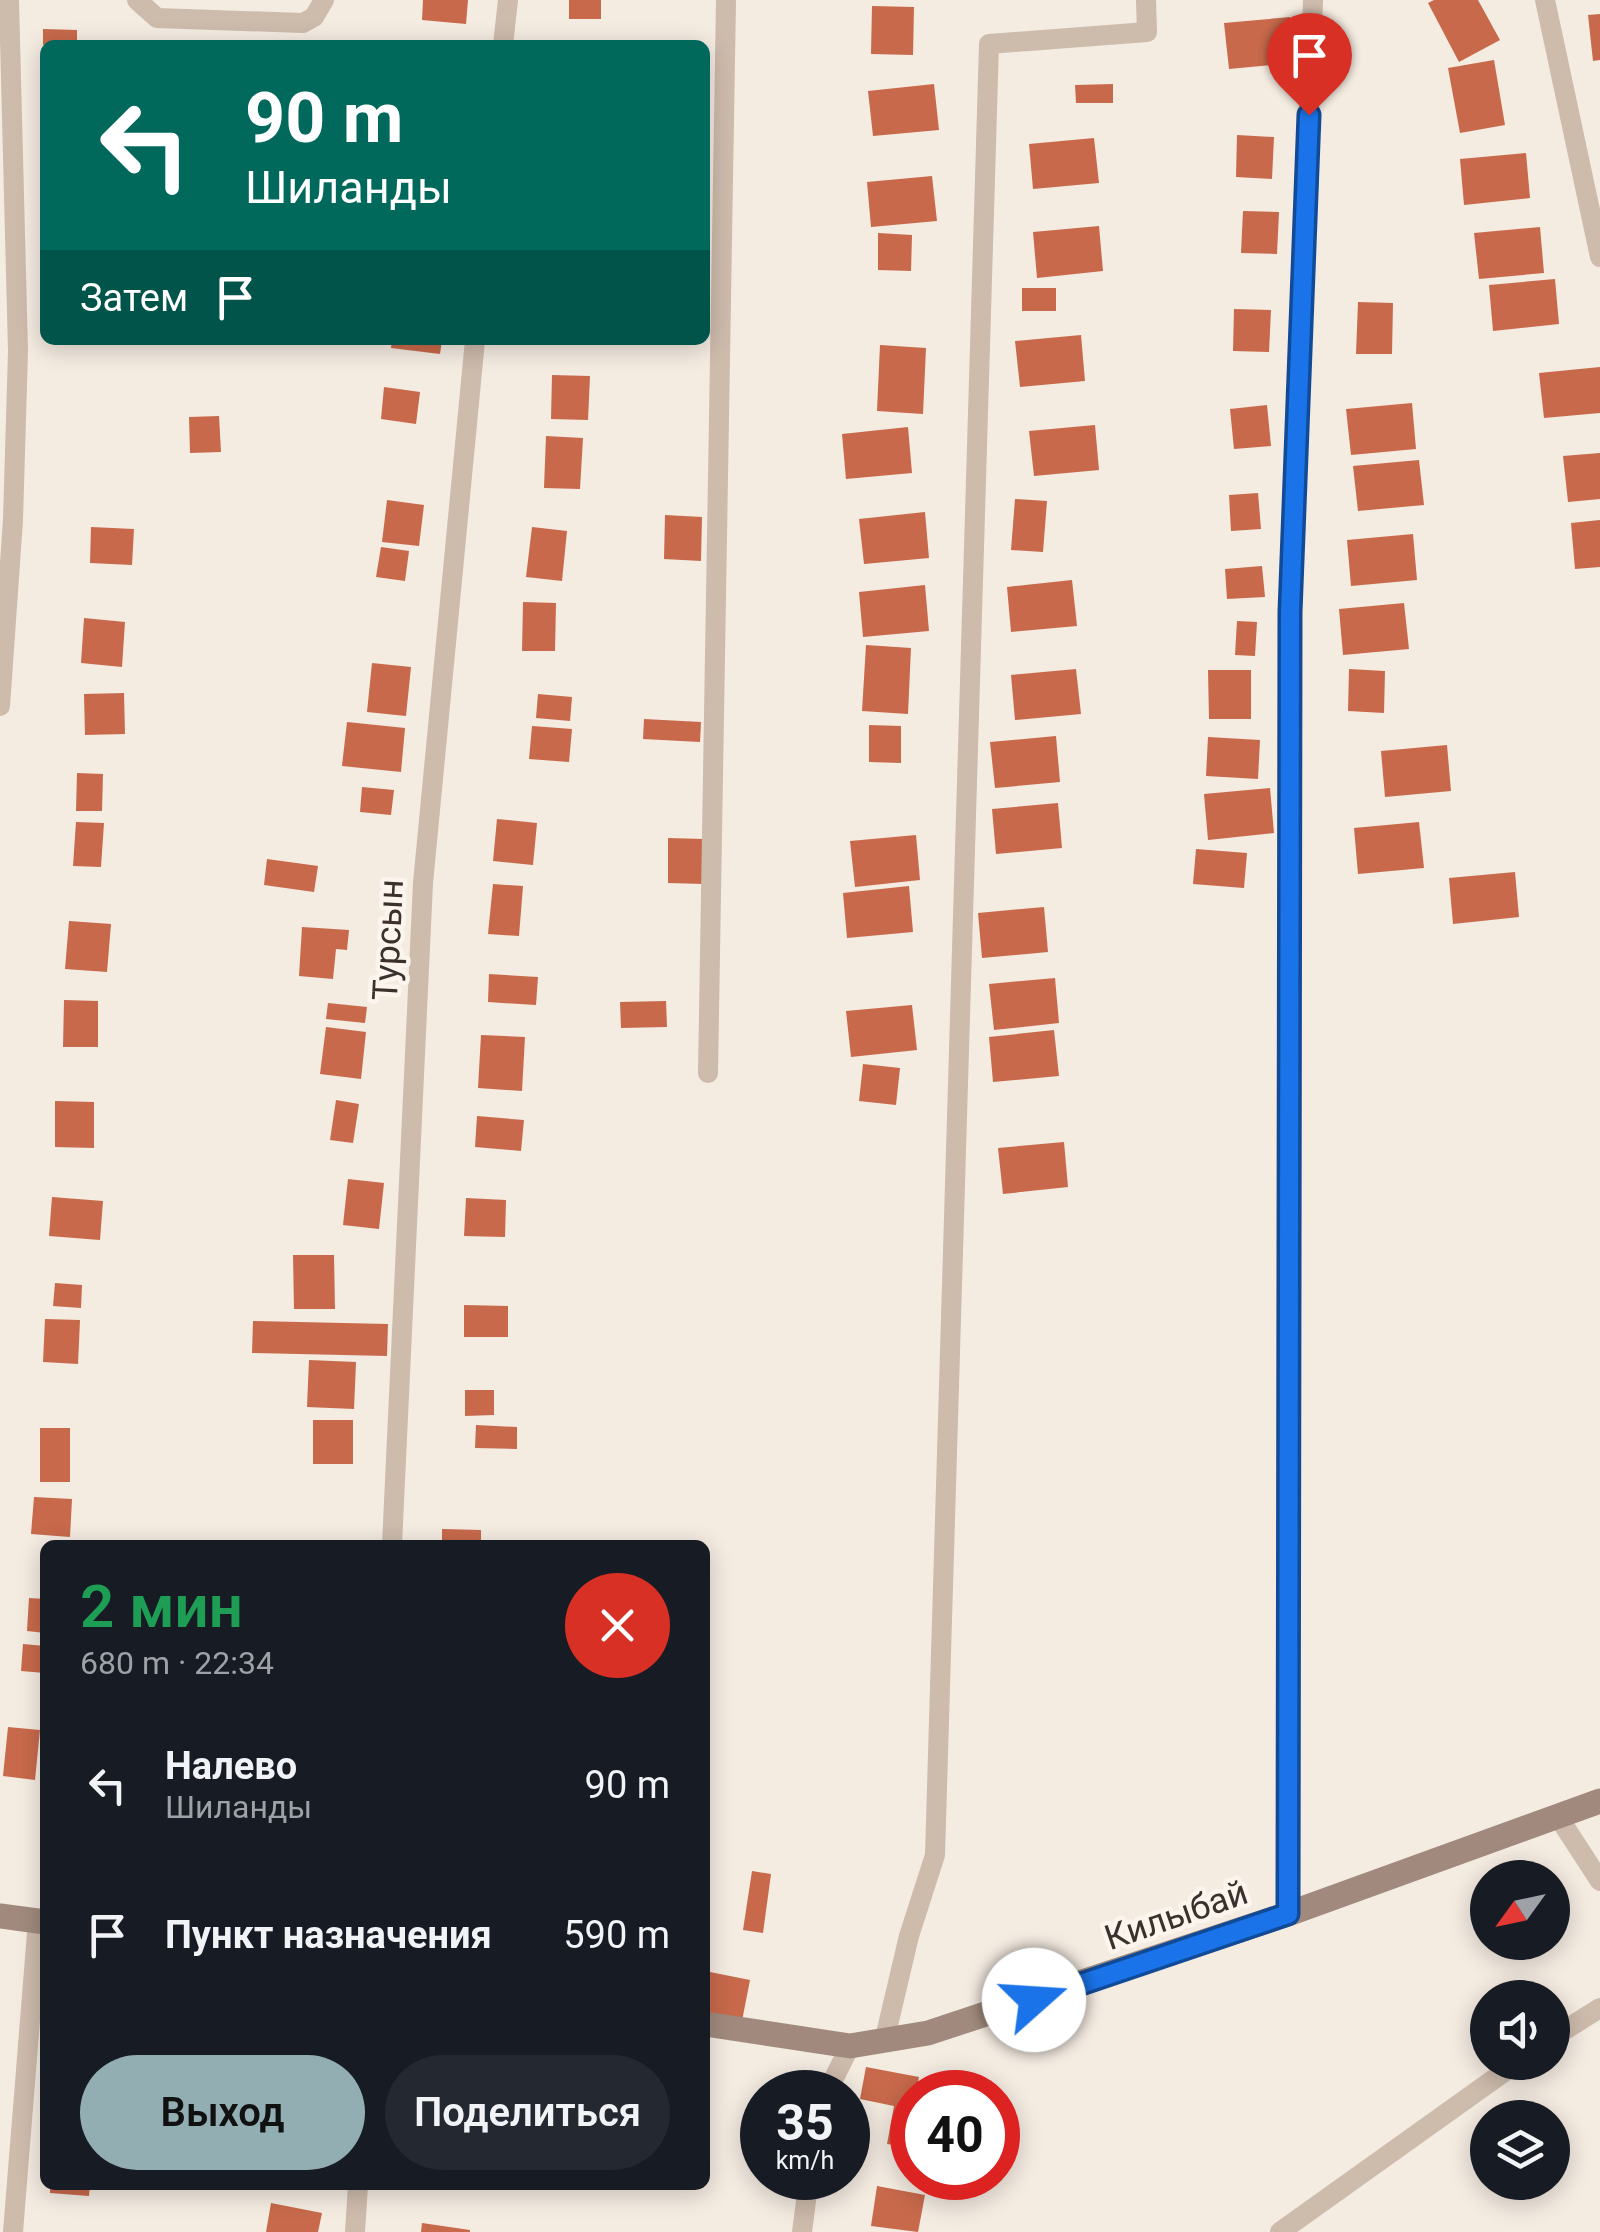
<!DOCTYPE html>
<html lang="ru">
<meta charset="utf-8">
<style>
body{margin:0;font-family:Roboto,sans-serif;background:#242831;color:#f1f3f6;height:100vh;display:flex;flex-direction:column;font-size:38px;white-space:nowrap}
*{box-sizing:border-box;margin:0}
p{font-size:32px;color:#9ea1a6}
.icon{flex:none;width:55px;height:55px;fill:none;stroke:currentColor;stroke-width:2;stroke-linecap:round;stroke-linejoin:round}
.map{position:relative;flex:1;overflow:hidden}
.side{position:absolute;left:40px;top:1540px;width:670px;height:650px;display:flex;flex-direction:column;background:#171b24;border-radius:15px;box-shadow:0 5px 25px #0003}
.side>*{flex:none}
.top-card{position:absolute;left:40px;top:40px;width:670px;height:305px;border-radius:15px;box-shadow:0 5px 25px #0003;background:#00695c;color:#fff;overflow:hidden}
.needle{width:65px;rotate:237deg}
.controls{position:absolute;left:1470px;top:1860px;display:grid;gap:20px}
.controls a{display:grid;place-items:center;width:100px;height:100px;border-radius:50%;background:#171b24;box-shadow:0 5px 25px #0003;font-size:50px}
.speed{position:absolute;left:740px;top:2070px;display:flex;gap:20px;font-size:50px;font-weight:700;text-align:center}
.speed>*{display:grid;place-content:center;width:130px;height:130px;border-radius:50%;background:#171b24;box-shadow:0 5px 25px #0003;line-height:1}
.speed small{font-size:25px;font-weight:400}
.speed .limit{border:15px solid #d22;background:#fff;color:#111}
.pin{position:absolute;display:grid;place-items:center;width:85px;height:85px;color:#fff;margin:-102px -42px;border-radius:50% 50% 50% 0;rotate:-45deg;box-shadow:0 0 10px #0007}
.pin .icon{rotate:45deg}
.me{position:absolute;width:110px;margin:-55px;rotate:71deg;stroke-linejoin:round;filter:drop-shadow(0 0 8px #0008)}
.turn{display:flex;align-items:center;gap:35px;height:210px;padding:0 40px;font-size:45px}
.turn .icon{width:130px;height:130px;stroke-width:2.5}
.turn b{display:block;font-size:70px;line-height:85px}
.then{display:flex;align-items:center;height:95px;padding:0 40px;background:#0003;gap:20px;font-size:38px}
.round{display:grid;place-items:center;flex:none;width:105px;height:105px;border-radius:52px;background:#242831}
.headline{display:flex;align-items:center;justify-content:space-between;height:170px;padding:0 40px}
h1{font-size:60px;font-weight:600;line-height:75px;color:#1e9e55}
.cta{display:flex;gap:20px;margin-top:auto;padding:20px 40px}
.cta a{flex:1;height:115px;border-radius:60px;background:#92aeb2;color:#111;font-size:40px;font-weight:600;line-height:115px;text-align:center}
.cta a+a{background:#242831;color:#f1f3f6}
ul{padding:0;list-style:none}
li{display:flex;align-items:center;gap:30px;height:150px;padding:0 40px}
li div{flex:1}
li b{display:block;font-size:38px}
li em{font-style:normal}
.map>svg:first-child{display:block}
.building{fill:#c8694b}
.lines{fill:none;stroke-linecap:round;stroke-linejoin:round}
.street{stroke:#cdbbac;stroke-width:20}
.secondary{stroke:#a18a7d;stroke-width:25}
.route-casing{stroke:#114b97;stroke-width:25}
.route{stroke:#1a73e8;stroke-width:18}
.labels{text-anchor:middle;stroke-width:9;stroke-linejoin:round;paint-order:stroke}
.street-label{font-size:35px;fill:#3b302b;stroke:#fbf5ee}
</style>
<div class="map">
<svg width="1600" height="2232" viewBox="0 0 1600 2232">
<rect width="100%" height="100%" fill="#f4ebe1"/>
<path class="building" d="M 423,0 L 468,0 L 466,24 L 422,20 Z
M 569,0 L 601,0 L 601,19 L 569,19 Z
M 1434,0 L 1478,0 L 1500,40 L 1459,62 L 1428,3 Z
M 872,6 L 914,7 L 913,55 L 871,54 Z
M 1600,14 L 1600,60 L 1593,61 L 1588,15 Z
M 1290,17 L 1294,63 L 1229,69 L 1224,23 Z
M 43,29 L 77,30 L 77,45 L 43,45 Z
M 1494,60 L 1505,125 L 1460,133 L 1448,68 Z
M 934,84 L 939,130 L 873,136 L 868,91 Z
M 1113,84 L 1113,103 L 1076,103 L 1075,85 Z
M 1237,135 L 1274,137 L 1272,179 L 1236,177 Z
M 1094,138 L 1099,183 L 1033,189 L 1029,144 Z
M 1526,153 L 1530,198 L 1464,205 L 1460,159 Z
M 932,176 L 937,221 L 871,227 L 867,182 Z
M 1243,211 L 1279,212 L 1277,254 L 1241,253 Z
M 1099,226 L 1103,271 L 1037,278 L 1033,232 Z
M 1540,227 L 1544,273 L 1479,279 L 1474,233 Z
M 878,233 L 912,235 L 911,271 L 878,270 Z
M 1555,279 L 1559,324 L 1493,331 L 1489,285 Z
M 1022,288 L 1056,288 L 1056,311 L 1022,311 Z
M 1358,302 L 1393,303 L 1392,354 L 1356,354 Z
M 1234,309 L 1271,310 L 1269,352 L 1233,351 Z
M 1081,335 L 1085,381 L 1020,387 L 1015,341 Z
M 392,340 L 442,340 L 440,354 L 391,348 Z
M 880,345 L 926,348 L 923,414 L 877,411 Z
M 1600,367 L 1600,413 L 1544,418 L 1539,373 Z
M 552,375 L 590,376 L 588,420 L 551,419 Z
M 384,387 L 420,392 L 416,424 L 381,419 Z
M 1412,403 L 1416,449 L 1351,455 L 1346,409 Z
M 1267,405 L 1271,446 L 1234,449 L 1230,409 Z
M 219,416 L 221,452 L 190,453 L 189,417 Z
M 1095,425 L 1099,470 L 1034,476 L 1029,431 Z
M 908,427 L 912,473 L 846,479 L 842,434 Z
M 546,436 L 583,438 L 580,489 L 544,488 Z
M 1600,453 L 1600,499 L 1568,502 L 1563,456 Z
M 1419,460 L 1424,505 L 1358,511 L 1353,466 Z
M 1258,493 L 1261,529 L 1231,531 L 1229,495 Z
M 1015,499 L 1047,501 L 1043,552 L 1011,550 Z
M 387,500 L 424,505 L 419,546 L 382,542 Z
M 925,512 L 929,558 L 864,564 L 859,519 Z
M 665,515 L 702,517 L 701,561 L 664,559 Z
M 1600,520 L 1600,567 L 1575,569 L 1571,523 Z
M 91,527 L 134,529 L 132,565 L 90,563 Z
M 532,527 L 567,531 L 562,581 L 526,577 Z
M 1413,534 L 1417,580 L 1351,586 L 1347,540 Z
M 381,547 L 409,551 L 405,581 L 376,577 Z
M 1262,566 L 1265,597 L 1227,599 L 1225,569 Z
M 1072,580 L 1077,626 L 1011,632 L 1007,587 Z
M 925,585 L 929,631 L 863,637 L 859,592 Z
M 523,602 L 556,603 L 555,651 L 522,651 Z
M 1404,603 L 1409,649 L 1343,655 L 1339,609 Z
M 84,618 L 125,622 L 122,667 L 81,663 Z
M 1237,621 L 1257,622 L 1255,656 L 1235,655 Z
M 866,645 L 911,648 L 908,714 L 862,711 Z
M 372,663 L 411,667 L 406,716 L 367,712 Z
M 1076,669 L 1081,714 L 1015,720 L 1011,675 Z
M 1349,669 L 1385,671 L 1384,713 L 1348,711 Z
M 1208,670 L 1251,670 L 1251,719 L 1209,719 Z
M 124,693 L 125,734 L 85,735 L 84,694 Z
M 538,694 L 572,697 L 570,721 L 536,718 Z
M 644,719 L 701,722 L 700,742 L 643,739 Z
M 347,722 L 405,728 L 401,772 L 342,766 Z
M 869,725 L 901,726 L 901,763 L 869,762 Z
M 532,726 L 572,729 L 569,762 L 529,759 Z
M 1056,736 L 1060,782 L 995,788 L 990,742 Z
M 1208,737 L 1260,740 L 1258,779 L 1206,776 Z
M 1447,745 L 1451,791 L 1385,797 L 1381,751 Z
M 77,773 L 103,774 L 102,811 L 76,811 Z
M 362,787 L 394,790 L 391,815 L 360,812 Z
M 1270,788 L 1274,833 L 1208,840 L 1204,794 Z
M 1058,803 L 1062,848 L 996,854 L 992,809 Z
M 497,819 L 537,823 L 533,865 L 493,861 Z
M 76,822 L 104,823 L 101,867 L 73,866 Z
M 1419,822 L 1424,868 L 1358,874 L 1354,828 Z
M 916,835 L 920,880 L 855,887 L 850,841 Z
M 668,838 L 704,839 L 704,884 L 668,883 Z
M 1196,849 L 1247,853 L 1244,888 L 1193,884 Z
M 267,859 L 318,866 L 314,892 L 264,885 Z
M 1515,872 L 1519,917 L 1453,924 L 1449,878 Z
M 493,884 L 523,886 L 519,936 L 488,934 Z
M 909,886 L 913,932 L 847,938 L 843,893 Z
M 1044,907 L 1048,952 L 982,958 L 978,913 Z
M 69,921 L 111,924 L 107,972 L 65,969 Z
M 302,927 L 349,930 L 347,950 L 336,949 L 333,979 L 299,976 Z
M 489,974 L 538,977 L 536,1005 L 488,1002 Z
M 1055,978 L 1059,1023 L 994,1030 L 989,984 Z
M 64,1000 L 98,1001 L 98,1047 L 63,1047 Z
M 666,1001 L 667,1027 L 621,1028 L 620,1002 Z
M 328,1003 L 367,1007 L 365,1023 L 326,1019 Z
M 912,1005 L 917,1050 L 851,1057 L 846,1011 Z
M 326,1027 L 366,1032 L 361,1079 L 320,1074 Z
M 1054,1030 L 1059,1076 L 993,1082 L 989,1037 Z
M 481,1035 L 525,1037 L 522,1091 L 478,1088 Z
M 863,1064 L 900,1068 L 896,1105 L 859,1101 Z
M 336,1100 L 359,1104 L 353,1143 L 330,1140 Z
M 55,1101 L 94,1102 L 94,1148 L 55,1147 Z
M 477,1116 L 524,1120 L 521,1151 L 475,1147 Z
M 1064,1142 L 1068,1187 L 1003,1194 L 998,1148 Z
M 348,1179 L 384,1183 L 379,1229 L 343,1225 Z
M 52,1197 L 103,1201 L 100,1240 L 49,1236 Z
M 466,1198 L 506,1200 L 505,1237 L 464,1236 Z
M 293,1255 L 334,1255 L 335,1309 L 294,1309 Z
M 55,1283 L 82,1285 L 81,1308 L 53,1306 Z
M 464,1305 L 508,1306 L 508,1337 L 464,1337 Z
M 45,1319 L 80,1320 L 78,1364 L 43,1362 Z
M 253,1321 L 388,1324 L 387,1356 L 252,1353 Z
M 309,1360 L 356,1362 L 354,1409 L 307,1407 Z
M 465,1390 L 494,1390 L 494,1415 L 465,1416 Z
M 313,1420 L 353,1420 L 353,1464 L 313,1464 Z
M 476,1425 L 517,1427 L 517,1449 L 475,1448 Z
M 40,1428 L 70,1428 L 70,1482 L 40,1482 Z
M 34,1497 L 72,1499 L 70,1537 L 31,1534 Z
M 442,1529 L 481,1530 L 481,1545 L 442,1545 Z
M 29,1598 L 45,1599 L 45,1633 L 27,1631 Z
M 23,1644 L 45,1646 L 45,1673 L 21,1671 Z
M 8,1727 L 40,1730 L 35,1780 L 3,1776 Z
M 752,1871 L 771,1874 L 763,1933 L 743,1930 Z
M 705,1971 L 750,1980 L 741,2026 L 705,2018 Z
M 866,2067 L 919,2077 L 916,2092 L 912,2092 L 907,2147 L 887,2144 L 894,2106 L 860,2099 Z
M 50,2185 L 90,2185 L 89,2196 L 50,2193 Z
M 877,2186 L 925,2195 L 918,2232 L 871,2226 Z
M 271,2203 L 322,2213 L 318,2232 L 266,2232 Z
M 422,2223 L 470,2230 L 470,2232 L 421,2232 Z"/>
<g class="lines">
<path class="street" d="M 137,0 L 157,18 L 303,23 L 314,17 L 324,0
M 1545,0 L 1600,257
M 503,45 L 508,0
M 0,706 L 13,520 L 18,351 L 9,0
M 708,1073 L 726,0
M 392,1545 L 423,883 L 475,340
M 1557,1815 L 1600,1881
M 1288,1914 L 1291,612 L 1313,0
M 1552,2038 L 1600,2008
M 884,2042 L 909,1936 L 935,1855 L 989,44 L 1147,32 L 1146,0
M 827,2092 L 850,2046
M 13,2232 L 38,1921
M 355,2232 L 358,2185
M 802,2232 L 809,2178
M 1280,2232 L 1518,2062"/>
<path class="secondary" d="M 0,1916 L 45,1922
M 705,2024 L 850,2046 L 928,2033 L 1288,1914 L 1600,1801"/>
</g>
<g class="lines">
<defs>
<path id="route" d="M 1034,2000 L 1288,1914 L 1290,612 L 1309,115"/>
</defs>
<use href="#route" class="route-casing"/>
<use href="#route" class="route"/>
</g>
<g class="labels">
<g class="street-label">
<text transform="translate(388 940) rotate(-87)" y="12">Турсын</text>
<text transform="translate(1176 1915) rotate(-19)" y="12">Килыбай</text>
</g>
</g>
</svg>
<div class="controls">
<a><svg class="needle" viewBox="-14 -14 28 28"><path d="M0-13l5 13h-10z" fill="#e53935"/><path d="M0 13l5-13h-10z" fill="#9ea1a6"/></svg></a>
<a><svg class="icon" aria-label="sound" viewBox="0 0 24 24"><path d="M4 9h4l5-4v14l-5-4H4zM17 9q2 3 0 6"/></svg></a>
<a><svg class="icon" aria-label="layers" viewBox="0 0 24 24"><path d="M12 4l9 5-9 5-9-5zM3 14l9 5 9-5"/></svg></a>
</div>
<div class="speed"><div>35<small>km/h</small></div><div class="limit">40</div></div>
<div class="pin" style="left:1309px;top:115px;background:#d93025"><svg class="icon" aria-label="arrive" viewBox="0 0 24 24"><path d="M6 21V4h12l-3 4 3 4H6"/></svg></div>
<svg class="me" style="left:1034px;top:2000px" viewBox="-20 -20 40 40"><circle r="19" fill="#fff"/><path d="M0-13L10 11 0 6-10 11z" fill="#1a73e8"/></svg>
<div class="top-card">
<div class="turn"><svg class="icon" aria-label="left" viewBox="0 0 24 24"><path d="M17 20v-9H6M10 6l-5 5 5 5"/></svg><div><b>90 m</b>Шиланды</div></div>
<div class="then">Затем<svg class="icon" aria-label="arrive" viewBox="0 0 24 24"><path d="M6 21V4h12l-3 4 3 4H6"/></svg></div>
</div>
<section class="side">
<div class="headline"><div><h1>2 мин</h1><p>680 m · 22:34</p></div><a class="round" style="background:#d93025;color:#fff"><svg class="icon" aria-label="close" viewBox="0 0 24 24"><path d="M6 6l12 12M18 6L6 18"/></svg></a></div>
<ul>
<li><svg class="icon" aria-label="left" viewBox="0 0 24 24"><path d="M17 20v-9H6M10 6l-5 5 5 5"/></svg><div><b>Налево</b><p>Шиланды</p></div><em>90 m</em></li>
<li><svg class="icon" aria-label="arrive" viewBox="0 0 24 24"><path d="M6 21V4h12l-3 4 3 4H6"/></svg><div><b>Пункт назначения</b></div><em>590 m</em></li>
</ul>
<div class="cta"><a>Выход</a><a>Поделиться</a></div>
</section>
</div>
